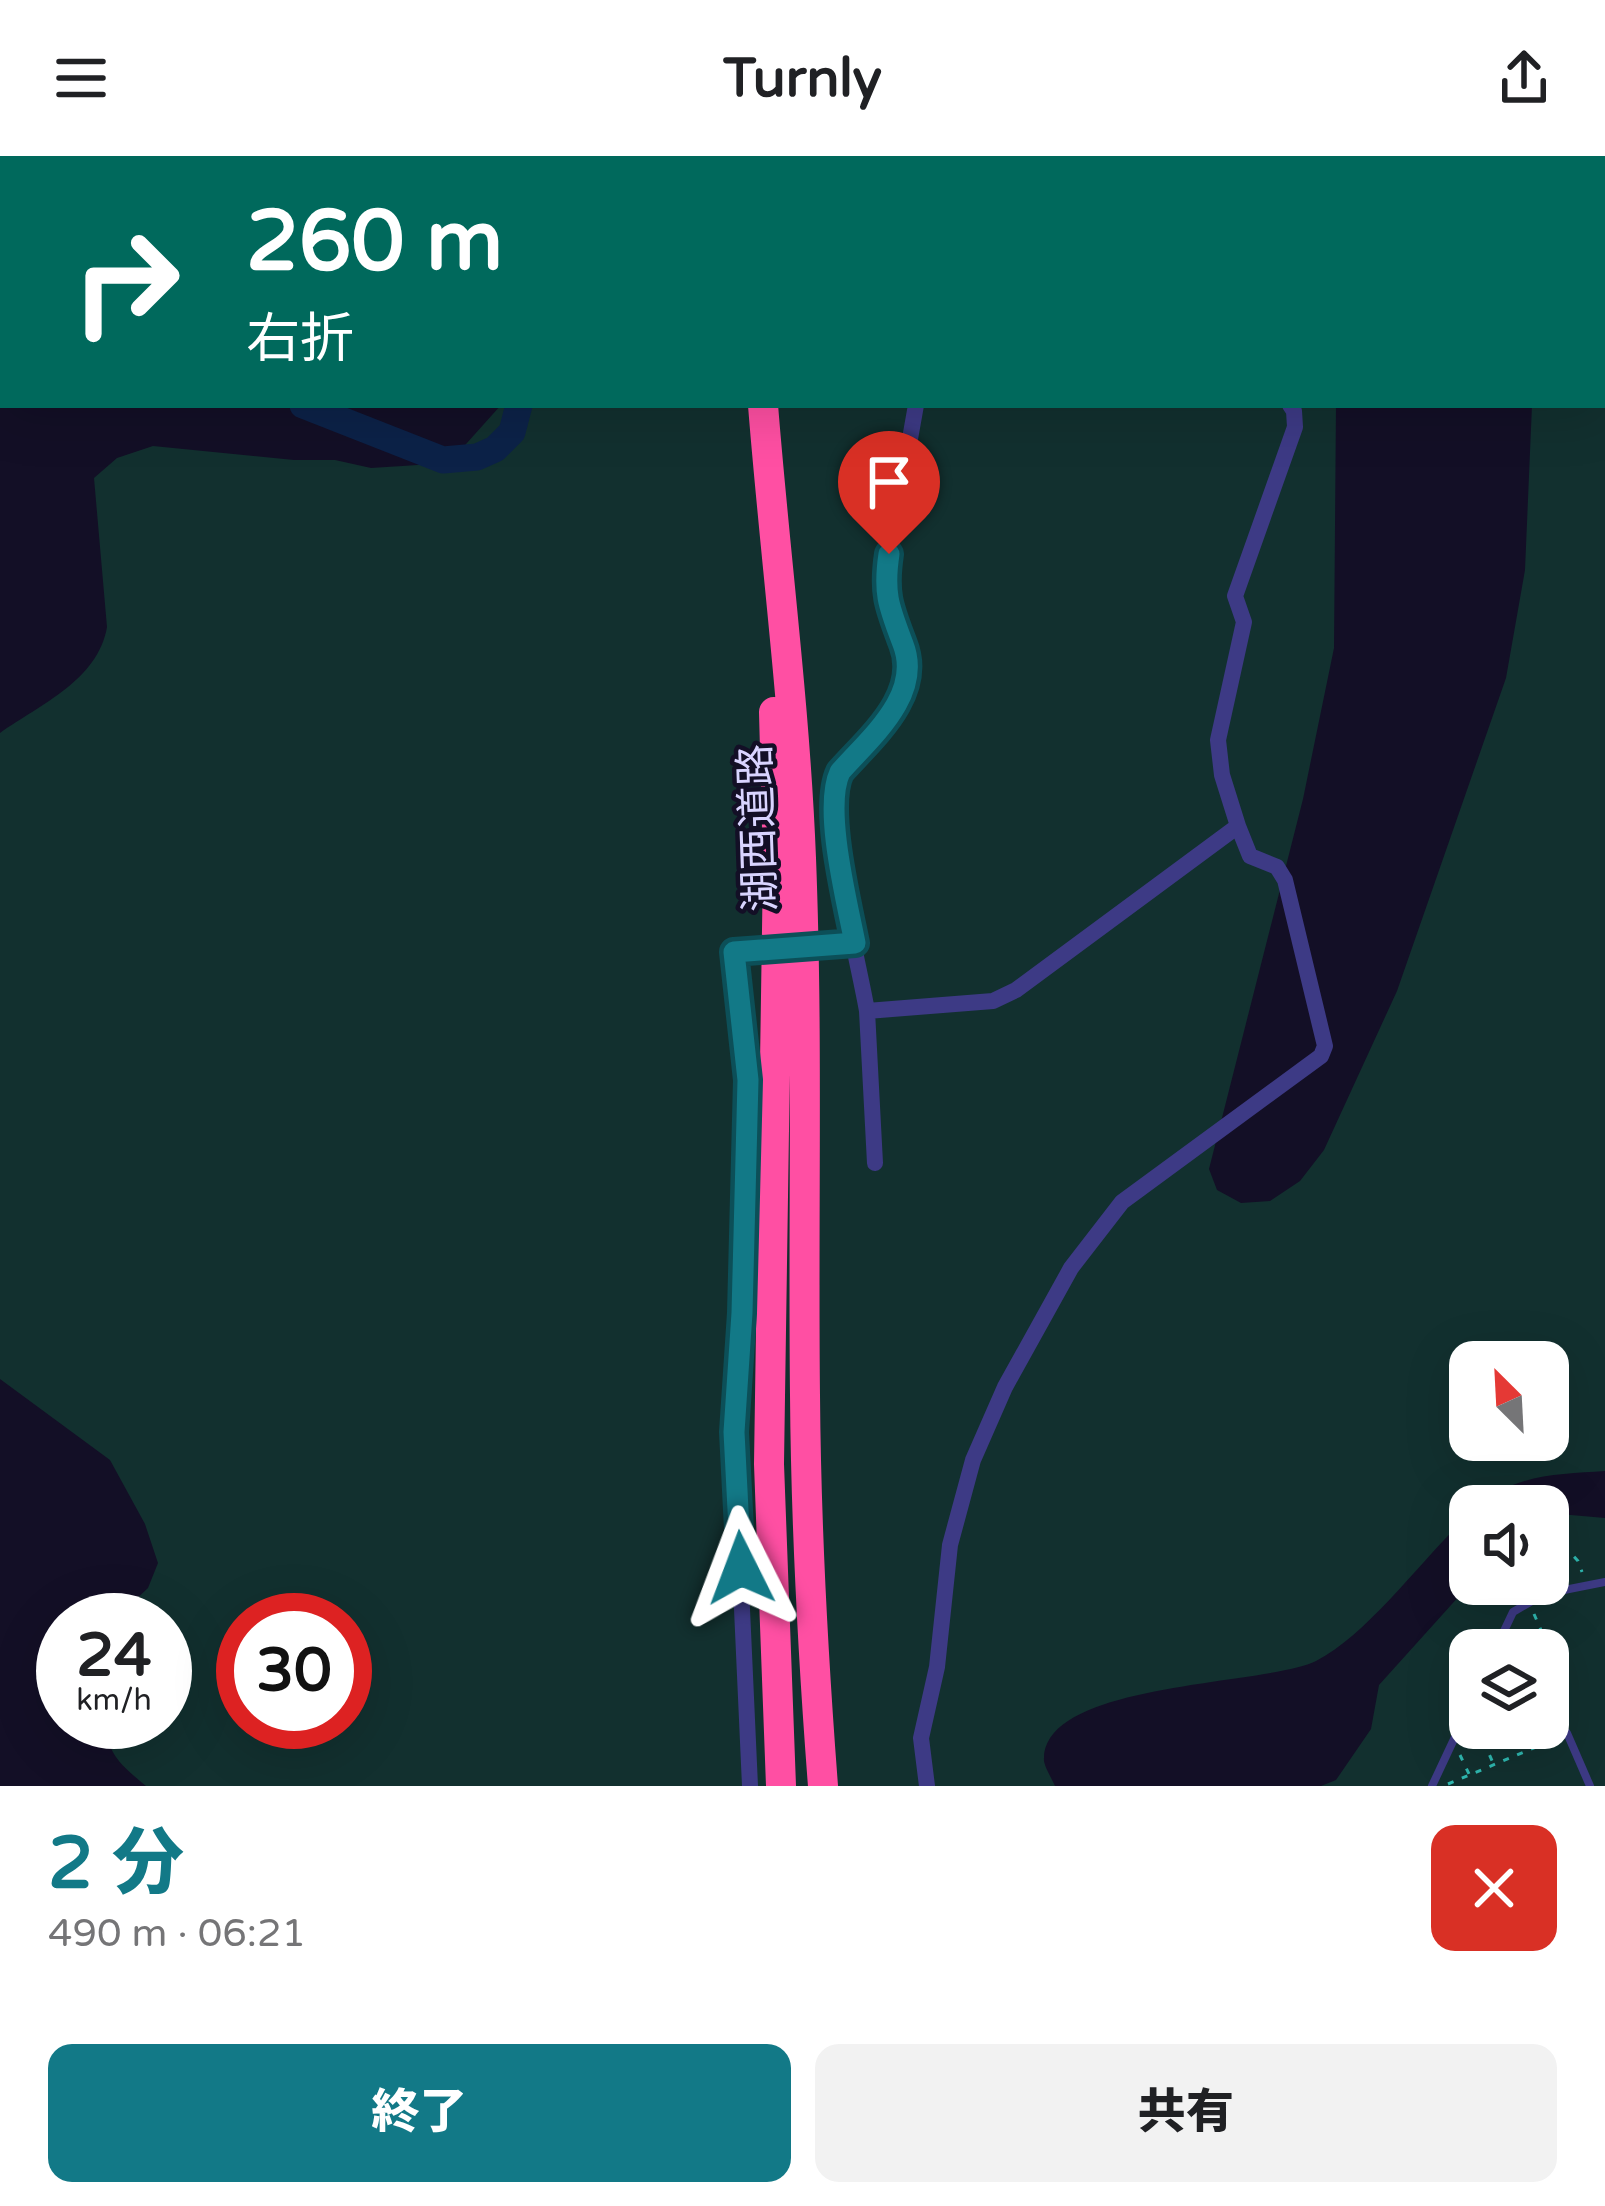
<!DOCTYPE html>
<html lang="ja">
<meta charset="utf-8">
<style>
body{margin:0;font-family:"Varela Round","Noto Sans JP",sans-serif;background:#f2f2f2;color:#202124;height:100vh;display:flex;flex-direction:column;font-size:45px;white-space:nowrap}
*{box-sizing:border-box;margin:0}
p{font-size:39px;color:#757577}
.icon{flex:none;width:66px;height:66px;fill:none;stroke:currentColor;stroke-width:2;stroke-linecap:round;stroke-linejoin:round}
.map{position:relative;height:1630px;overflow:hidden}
.side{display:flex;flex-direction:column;background:#fff;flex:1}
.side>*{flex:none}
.hud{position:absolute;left:0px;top:0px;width:1605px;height:252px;box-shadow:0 12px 48px #0002;background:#00695c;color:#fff;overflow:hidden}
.needle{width:78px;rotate:336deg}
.tools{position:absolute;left:1449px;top:1185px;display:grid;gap:24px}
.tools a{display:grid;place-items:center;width:120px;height:120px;border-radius:24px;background:#fff;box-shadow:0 12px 48px #0002;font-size:60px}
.speed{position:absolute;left:36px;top:1437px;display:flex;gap:24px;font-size:60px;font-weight:700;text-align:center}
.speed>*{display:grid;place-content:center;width:156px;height:156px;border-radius:50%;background:#fff;box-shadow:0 12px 48px #0002;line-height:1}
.speed small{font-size:30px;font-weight:400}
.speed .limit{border:18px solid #d22;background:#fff;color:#111}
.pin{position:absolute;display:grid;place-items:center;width:102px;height:102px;color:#fff;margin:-123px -51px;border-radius:50% 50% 50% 0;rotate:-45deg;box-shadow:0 0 12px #0007}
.pin .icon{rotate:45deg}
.me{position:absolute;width:132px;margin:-66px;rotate:357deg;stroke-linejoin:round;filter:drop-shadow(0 0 9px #0008)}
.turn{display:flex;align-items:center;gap:42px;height:252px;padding:0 48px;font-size:54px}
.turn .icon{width:156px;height:156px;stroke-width:2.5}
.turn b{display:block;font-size:84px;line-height:102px}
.round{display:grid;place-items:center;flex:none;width:126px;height:126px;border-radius:24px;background:#f2f2f2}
.overview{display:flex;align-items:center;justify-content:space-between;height:204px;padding:0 48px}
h1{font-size:72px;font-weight:800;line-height:90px;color:#127987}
.cta{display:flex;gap:24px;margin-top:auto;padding:24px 48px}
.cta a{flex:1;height:138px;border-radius:24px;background:#127987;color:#fff;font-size:48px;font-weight:800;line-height:138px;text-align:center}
.cta a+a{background:#f2f2f2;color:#202124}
header{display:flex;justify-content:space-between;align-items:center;height:156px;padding:0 48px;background:#fff;font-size:54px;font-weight:800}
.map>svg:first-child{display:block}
.green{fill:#12302f;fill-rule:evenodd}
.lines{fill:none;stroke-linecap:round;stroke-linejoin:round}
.river{stroke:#0c2248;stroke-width:27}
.path{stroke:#2fb8b0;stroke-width:3;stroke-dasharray:6 9;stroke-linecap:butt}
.service{stroke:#3d3a85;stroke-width:8}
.minor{stroke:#3d3a85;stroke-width:16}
.motorway{stroke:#ff4fa3;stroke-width:30}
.route-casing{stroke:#0c4f58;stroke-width:30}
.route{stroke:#127987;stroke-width:21}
.labels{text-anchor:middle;stroke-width:9;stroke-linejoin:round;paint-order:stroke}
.street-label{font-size:42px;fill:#d9d4ff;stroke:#130f26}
</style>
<header><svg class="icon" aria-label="menu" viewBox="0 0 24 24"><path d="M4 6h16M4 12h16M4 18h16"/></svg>Turnly<svg class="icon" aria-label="share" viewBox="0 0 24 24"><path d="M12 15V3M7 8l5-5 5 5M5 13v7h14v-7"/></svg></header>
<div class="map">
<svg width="1605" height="1630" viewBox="0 0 1605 1630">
<rect width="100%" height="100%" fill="#130f26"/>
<path class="green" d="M 702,0 L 1259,0 L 1260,3 L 700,3 Z
M 1605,144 L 1605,1315 C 1560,1318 1514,1318 1479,1350 L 1470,1350 L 1470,1358 C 1424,1400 1369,1478 1316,1505 C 1266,1530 1040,1525 1044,1605 C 1045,1612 1052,1623 1055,1630 L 146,1630 C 121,1609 108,1599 104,1566 L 165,1566 L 165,1464 L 114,1464 L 148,1432 L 158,1407 L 145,1368 L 110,1304 L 0,1223 L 0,577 C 41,548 98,524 107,471 L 94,322 L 117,302 L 153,290 L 294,304 L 335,304 L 371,312 L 449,307 L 501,249 L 1336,249 L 1334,492 L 1303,643 L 1209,1013 L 1217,1034 L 1241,1047 L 1270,1045 L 1300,1025 L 1324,994 L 1397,835 L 1506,522 L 1525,414 L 1532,249 L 1602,249 ZM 1470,1206 L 1548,1206 L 1548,1284 L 1470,1284 ZM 243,1464 L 345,1464 L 345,1566 L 243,1566 Z
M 1548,1357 L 1605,1362 L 1605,1630 L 1321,1630 L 1336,1624 L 1371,1573 L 1379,1529 L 1470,1428 L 1548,1428 ZM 1470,1494 L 1548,1494 L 1548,1572 L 1470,1572 Z"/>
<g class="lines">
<path class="river" d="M 482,0 L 483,3
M 0,163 L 3,164
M 303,249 L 443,304 L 477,301 L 495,293 L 512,276 L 519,249"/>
<path class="path" d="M 0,7 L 5,0
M 1548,1393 L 1566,1392 L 1578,1405 L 1582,1416
M 1548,1399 L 1548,1403
M 1534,1458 L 1541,1474
M 1487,1572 L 1482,1582 L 1493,1607
M 1513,1572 L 1524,1577 L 1533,1590
M 1460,1599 L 1469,1618
M 1448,1628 L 1555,1583"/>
<path class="service" d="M 1495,1494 L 1513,1456 L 1544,1438 L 1605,1426
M 1567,1577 L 1590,1630
M 1432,1630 L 1470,1549"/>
<path class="minor" d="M 1095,0 L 1096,3
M 1323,0 L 1325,3
M 1602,72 L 1605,71
M 916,249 L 884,429 L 889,458 L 906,493 L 906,524 L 899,545 L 881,571 L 840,616 C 820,660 858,802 867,855 L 993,845 L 1016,834 L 1238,670 L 1222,619 L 1218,584 L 1244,466 L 1235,440 L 1295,271 L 1294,255 L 1290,249
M 867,855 L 875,1007
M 750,1630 L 734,1276 L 743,1157 L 748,924 L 734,796 L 855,787
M 927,1630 L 921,1582 L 937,1511 L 950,1389 L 973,1304 L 1005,1231 L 1071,1112 L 1122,1046 L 1321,900 L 1325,890 L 1285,724 L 1277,711 L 1250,700 L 1238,670"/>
<path class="motorway" d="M 722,0 L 722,3
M 745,0 L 745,3
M 793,0 L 793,3
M 763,249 C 775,400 795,550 801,702 C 808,881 803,1060 805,1239 C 806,1370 813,1500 823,1630
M 774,556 L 778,707 L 769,1308 L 781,1630"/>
</g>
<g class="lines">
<defs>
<path id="route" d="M 741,1412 L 734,1276 L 742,1157 L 748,924 L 734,796 L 855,787 C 847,746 823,652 840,616 C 870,582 923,539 903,488 C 889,451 883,438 889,398"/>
</defs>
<use href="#route" class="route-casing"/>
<use href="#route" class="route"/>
</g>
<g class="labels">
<g class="street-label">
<text transform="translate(757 672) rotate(-92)" y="15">湖西道路</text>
</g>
</g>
</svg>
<div class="tools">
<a><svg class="needle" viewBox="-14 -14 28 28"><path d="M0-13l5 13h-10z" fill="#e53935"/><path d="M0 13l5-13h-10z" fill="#757577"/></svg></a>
<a><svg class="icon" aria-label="sound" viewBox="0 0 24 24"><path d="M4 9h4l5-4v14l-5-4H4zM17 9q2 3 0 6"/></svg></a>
<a><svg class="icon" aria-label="layers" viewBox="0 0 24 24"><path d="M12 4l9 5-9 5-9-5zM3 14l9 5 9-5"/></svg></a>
</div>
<div class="speed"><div>24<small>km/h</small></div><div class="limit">30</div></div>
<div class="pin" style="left:889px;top:398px;background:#d93025"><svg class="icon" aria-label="arrive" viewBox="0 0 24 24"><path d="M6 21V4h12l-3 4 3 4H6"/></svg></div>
<svg class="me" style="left:741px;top:1412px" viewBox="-20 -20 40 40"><path d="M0-17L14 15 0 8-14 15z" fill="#127987" stroke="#fff" stroke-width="4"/></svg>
<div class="hud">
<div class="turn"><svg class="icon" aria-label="right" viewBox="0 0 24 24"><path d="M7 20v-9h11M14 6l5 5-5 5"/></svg><div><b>260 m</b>右折</div></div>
</div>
</div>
<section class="side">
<div class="overview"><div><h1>2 分</h1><p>490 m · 06:21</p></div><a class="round" style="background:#d93025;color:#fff"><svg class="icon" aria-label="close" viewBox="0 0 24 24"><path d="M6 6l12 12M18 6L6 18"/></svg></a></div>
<div class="cta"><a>終了</a><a>共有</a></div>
</section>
